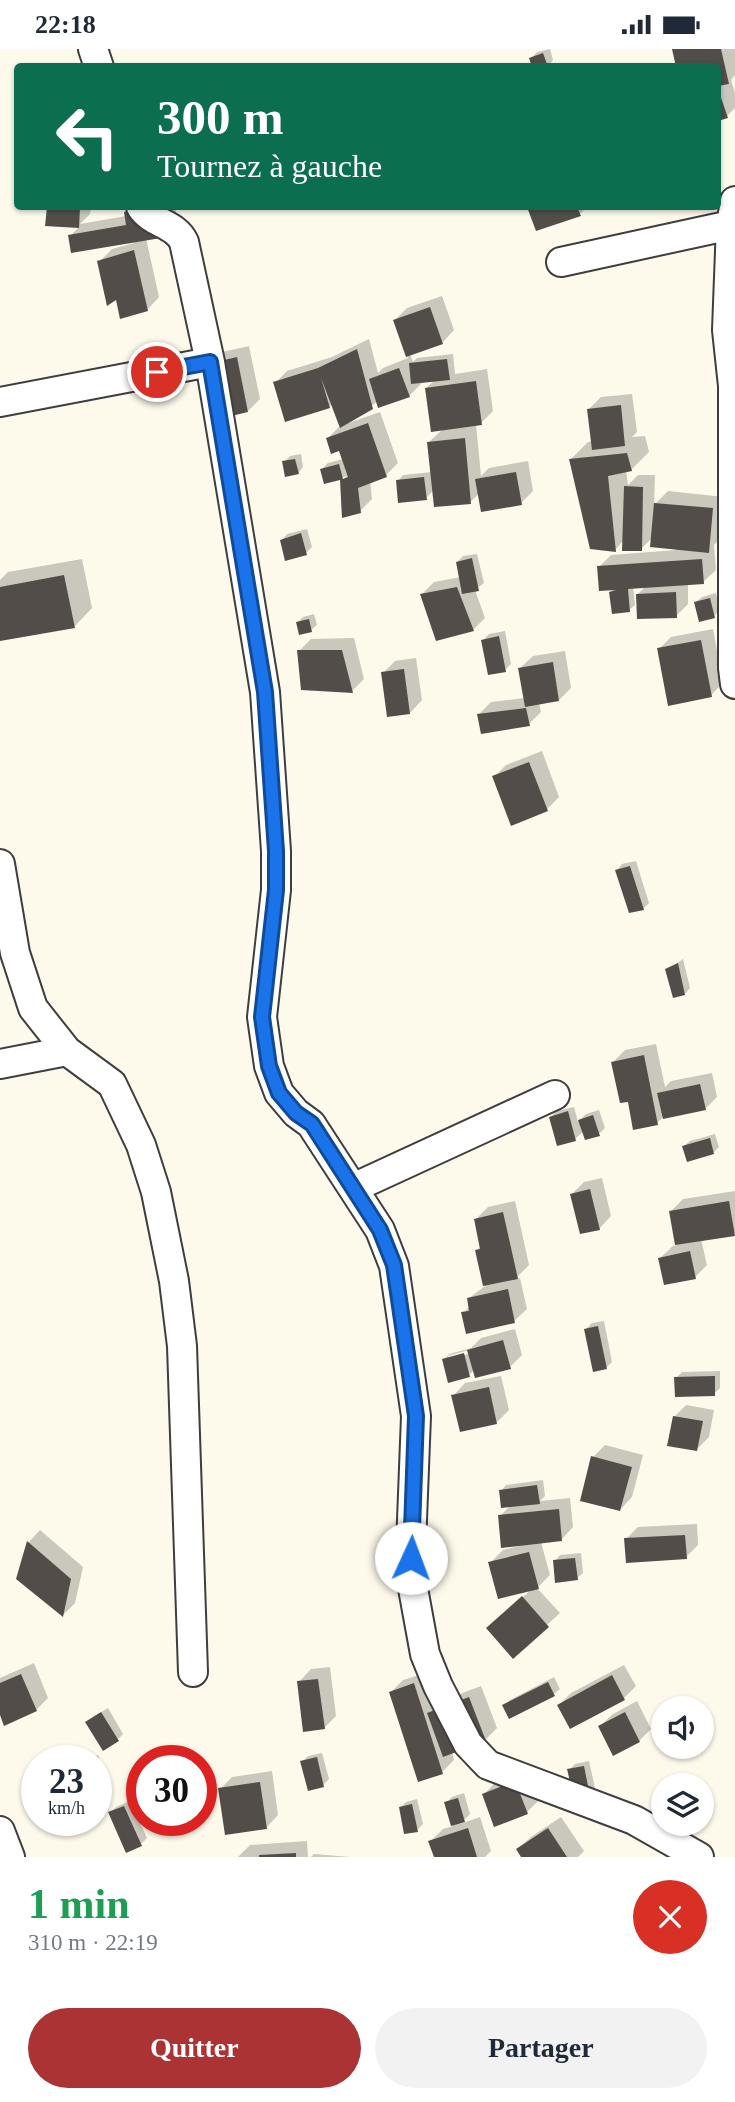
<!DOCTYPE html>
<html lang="fr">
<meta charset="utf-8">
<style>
body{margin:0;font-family:"Times New Roman",serif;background:#f2f2f3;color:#1f2937;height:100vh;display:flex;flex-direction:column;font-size:26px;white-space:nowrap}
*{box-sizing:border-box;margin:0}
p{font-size:23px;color:#747a83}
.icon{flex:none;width:38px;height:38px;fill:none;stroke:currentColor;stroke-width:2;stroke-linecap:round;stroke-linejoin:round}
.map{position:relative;height:1808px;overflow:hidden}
.sheet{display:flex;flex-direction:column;background:#fff;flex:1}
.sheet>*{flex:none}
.top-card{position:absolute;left:14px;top:14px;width:707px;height:147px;border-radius:7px;box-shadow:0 2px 5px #0004;background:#0b6e4f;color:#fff;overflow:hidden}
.controls{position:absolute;left:651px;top:1647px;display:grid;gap:14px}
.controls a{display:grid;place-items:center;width:63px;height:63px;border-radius:50%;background:#fff;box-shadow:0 2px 5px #0004;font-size:35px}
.speed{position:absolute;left:21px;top:1696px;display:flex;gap:14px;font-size:35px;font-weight:700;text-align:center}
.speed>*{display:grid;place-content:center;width:91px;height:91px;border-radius:50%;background:#fff;box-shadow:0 2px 5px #0004;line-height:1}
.speed small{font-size:18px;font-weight:400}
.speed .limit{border:10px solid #d22;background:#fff;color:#111}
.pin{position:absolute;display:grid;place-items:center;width:60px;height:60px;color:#fff;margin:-30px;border:4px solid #fff;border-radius:50%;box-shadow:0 2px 7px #0007}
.me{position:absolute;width:77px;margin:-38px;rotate:2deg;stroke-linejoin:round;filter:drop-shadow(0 0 5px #0008)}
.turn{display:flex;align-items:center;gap:24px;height:147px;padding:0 28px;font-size:32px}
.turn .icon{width:91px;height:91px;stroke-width:2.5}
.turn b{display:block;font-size:49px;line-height:60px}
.round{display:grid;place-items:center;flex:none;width:74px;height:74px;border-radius:37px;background:#f2f2f3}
.summary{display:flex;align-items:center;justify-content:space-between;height:119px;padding:0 28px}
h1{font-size:42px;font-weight:700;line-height:52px;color:#1e9e55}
.action{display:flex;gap:14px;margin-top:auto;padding:14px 28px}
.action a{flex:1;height:80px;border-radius:42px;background:#ab3334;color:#fff;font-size:28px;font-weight:700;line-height:80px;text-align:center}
.action a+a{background:#f2f2f3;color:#1f2937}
.status{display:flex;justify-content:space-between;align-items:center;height:49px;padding:0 35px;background:#fff;direction:ltr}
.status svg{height:19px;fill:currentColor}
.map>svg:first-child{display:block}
.shadow{fill:#0003;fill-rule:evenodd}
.building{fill:#524d49}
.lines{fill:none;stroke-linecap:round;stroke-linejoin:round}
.minor-casing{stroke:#3e3e3e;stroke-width:32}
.minor{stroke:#fff;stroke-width:28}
.route-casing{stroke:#114b97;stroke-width:18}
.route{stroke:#1a73e8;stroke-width:12}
</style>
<div class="status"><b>22:18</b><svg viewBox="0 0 49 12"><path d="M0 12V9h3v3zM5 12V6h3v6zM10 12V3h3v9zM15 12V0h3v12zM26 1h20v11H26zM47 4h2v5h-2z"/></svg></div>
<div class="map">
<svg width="735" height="1808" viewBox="0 0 735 1808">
<rect width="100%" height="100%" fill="#fdfaeb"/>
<path class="shadow" d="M 550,0 L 553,11 L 548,17 L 531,9 L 537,3 Z
M 674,0 L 735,0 L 735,26 L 731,31 L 735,44 L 735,59 L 727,67 L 718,71 L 718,18 Z
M 48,158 L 91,158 L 90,165 L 80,175 L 126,167 L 126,164 L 132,158 L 175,158 L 178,174 L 146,189 L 159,248 L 147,261 L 117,249 L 99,213 L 112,200 L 134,194 L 133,191 L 70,187 L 79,178 L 47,175 Z
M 529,158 L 587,158 L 580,165 L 537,180 Z
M 442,247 L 454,281 L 442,294 L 410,305 L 413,313 L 417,309 L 453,305 L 455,325 L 487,320 L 493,362 L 481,374 L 476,375 L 481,427 L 489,419 L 528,412 L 533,442 L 521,454 L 480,444 L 470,453 L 434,441 L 426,449 L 398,432 L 403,426 L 432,423 L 429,393 L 443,380 L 426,339 L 435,331 L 420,333 L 421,335 L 409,347 L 378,352 L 348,374 L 380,363 L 398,414 L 386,426 L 370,432 L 372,450 L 360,462 L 342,432 L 347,427 L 325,433 L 322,420 L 328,414 L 343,410 L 340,400 L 328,389 L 341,376 L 332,355 L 329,358 L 275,334 L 287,322 L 332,308 L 369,290 L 378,324 L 383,319 L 408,309 L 395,271 L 407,259 Z
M 249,297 L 260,350 L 248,362 L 209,306 Z
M 632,345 L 637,383 L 632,388 L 645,387 L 649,403 L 631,421 L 626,421 L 628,436 L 638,426 L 655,426 L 654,456 L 668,442 L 724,448 L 720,490 L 714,496 L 716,521 L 703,533 L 688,534 L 688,555 L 676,567 L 638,545 L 646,537 L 633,538 L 635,556 L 629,561 L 611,543 L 615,539 L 599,518 L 611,506 L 676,501 L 676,499 L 652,489 L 641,500 L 624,491 L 615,501 L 571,410 L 588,393 L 593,392 L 589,360 L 601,348 Z
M 301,405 L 303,418 L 298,424 L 284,413 L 290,407 Z
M 307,480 L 312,498 L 306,504 L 282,491 L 287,485 Z
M 477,505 L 484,534 L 475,541 L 485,569 L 473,581 L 422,545 L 434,533 L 461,528 L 457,513 L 463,507 Z
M 82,510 L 92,559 L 75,577 L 0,590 L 0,531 L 8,523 Z
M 716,544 L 720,561 L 714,567 L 696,553 L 702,548 Z
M 314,565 L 317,576 L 311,581 L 298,573 L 303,568 Z
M 713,580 L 723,634 L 711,646 L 659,600 L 671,588 Z
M 505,582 L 511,615 L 505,621 L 483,591 L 489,585 Z
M 354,589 L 364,630 L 352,642 L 299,602 L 311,590 Z
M 565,602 L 571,639 L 559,651 L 539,654 L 541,663 L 529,675 L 479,665 L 491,653 L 525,649 L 520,619 L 533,607 Z
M 416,609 L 422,651 L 410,664 L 383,624 L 395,612 Z
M 542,702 L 559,748 L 547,760 L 494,728 L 506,716 Z
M 636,812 L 649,854 L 643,860 L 617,821 L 622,815 Z
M 683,910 L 690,939 L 685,945 L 667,921 Z
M 656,995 L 665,1038 L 671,1032 L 712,1024 L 717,1048 L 705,1060 L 663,1068 L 657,1074 L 629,1051 L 613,1013 L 625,1001 Z
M 574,1058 L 578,1073 L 586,1065 L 599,1061 L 605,1079 L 599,1085 L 584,1082 L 575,1090 L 558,1095 L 551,1068 L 556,1062 Z
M 715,1085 L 719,1098 L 713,1104 L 684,1097 L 690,1092 Z
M 602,1129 L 611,1167 L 599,1180 L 572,1145 L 584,1133 Z
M 735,1142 L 735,1184 L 701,1190 L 707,1216 L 695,1228 L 660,1209 L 673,1197 L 677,1196 L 671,1162 L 683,1150 Z
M 515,1152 L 529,1216 L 515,1230 L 520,1229 L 527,1260 L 514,1272 L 463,1264 L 470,1257 L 469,1249 L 485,1237 L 477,1201 L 481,1197 L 476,1170 L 488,1158 Z
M 604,1272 L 612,1313 L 606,1319 L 586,1280 L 592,1274 Z
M 515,1280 L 522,1306 L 510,1318 L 474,1321 L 469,1326 L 444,1311 L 449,1305 L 471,1299 L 481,1289 ZM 472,1300 L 473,1304 L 448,1310 L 448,1307 Z
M 720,1322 L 720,1339 L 714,1345 L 676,1329 L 682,1323 Z
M 501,1327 L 509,1361 L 497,1373 L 453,1347 L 465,1334 Z
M 686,1356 L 714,1361 L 709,1388 L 697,1400 L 674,1368 Z
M 605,1396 L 643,1406 L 632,1448 L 620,1461 L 593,1408 Z
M 543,1431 L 545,1447 L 540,1452 L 570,1449 L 573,1478 L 561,1491 L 541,1493 L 550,1526 L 537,1539 L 560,1564 L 513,1607 L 501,1567 L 532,1540 L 490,1514 L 503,1501 L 520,1497 L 500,1467 L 510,1457 L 501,1442 L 506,1436 Z
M 697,1475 L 698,1496 L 686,1508 L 626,1490 L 638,1478 Z
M 40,1481 L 83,1518 L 75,1554 L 63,1566 L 18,1530 L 29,1493 Z
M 581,1504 L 583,1524 L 577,1529 L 555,1512 L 560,1506 Z
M 34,1614 L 48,1649 L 36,1661 L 0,1662 L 0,1629 Z
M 624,1616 L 636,1637 L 624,1649 L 559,1656 L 571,1644 Z
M 330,1618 L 336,1667 L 324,1679 L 299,1633 L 311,1620 Z
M 426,1624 L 441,1652 L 481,1637 L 497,1679 L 485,1691 L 452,1703 L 454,1711 L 442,1723 L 391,1643 L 403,1631 Z
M 554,1628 L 560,1640 L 554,1645 L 504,1656 L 510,1651 Z
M 637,1652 L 651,1680 L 639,1692 L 600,1677 L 613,1665 Z
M 108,1659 L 123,1685 L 118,1690 L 93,1668 Z
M 322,1704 L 329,1730 L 323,1736 L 302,1713 L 308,1707 Z
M 98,1706 L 112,1742 L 96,1755 L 96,1712 L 85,1712 Z
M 589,1712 L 595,1739 L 589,1745 L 569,1721 L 575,1715 Z
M 528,1721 L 539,1751 L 527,1763 L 484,1745 L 496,1733 Z
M 272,1722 L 278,1766 L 266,1779 L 220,1740 L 232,1728 Z
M 464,1744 L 470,1765 L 460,1775 L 480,1768 L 491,1802 L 485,1808 L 435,1808 L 430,1793 L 443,1780 L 453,1777 L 446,1754 L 452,1748 Z
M 417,1750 L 423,1775 L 417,1781 L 401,1758 L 406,1753 Z
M 130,1752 L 147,1789 L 141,1795 L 110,1764 L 116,1758 Z
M 561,1768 L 584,1802 L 578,1808 L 524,1808 L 518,1800 L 531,1788 Z
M 307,1792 L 308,1808 L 238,1808 L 250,1796 Z
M 314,1805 L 350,1808 L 311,1808 Z"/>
<path class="building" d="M 672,0 L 721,0 L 729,35 L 718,37 L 718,18 L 676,18 Z
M 543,4 L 548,18 L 532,18 L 529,9 Z
M 718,40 L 728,69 L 718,72 Z
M 47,158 L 80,158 L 79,179 L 45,177 Z
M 162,158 L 167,188 L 71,204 L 68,186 L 126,176 L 124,163 Z
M 527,158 L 577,158 L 581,167 L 536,182 Z
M 134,201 L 148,262 L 120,270 L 116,251 L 107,257 L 97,212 Z
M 430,258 L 443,295 L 406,308 L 393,271 Z
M 357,300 L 373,360 L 340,379 L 321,329 L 330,359 L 285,373 L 273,333 L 318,319 Z
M 237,308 L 248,363 L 206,373 L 195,318 Z
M 447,310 L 450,331 L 411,335 L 409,314 Z
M 399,319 L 410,348 L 378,359 L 369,330 Z
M 476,332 L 482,376 L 431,383 L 425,339 Z
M 621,356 L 625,397 L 592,401 L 587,360 Z
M 368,374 L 387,428 L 358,439 L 361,464 L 342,469 L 340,431 L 324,435 L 320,420 L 339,415 L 343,430 L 348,428 L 339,402 L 331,405 L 326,389 Z
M 465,389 L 471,455 L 434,458 L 427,393 Z
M 627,404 L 632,422 L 608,427 L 616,503 L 590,500 L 569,410 Z
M 295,410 L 299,425 L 285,428 L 282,412 Z
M 516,423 L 522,456 L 481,463 L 475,430 Z
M 424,428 L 427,451 L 398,454 L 396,431 Z
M 624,437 L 643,438 L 642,502 L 622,502 Z
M 654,454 L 713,459 L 709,504 L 650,498 Z
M 301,484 L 307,506 L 285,512 L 280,491 Z
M 472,509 L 479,542 L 462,545 L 456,513 Z
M 702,510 L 704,535 L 628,540 L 630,563 L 612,565 L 609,543 L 616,541 L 599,542 L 597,517 Z
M 64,526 L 75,579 L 0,592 L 0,538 Z
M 457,538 L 474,582 L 436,592 L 420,545 Z
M 676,543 L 677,569 L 637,570 L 636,545 Z
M 710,549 L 715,569 L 699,573 L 694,553 Z
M 309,570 L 312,583 L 299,586 L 296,573 Z
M 499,587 L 506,623 L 488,626 L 481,591 Z
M 701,591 L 712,648 L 668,657 L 657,599 Z
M 297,601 L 342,601 L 353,644 L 301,641 Z
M 553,613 L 559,652 L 525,658 L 518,619 Z
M 404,620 L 410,665 L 387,668 L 381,623 Z
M 526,659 L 530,677 L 481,685 L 477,665 Z
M 529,713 L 548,762 L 511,777 L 492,727 Z
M 630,817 L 644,861 L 629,864 L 615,821 Z
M 678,914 L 685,946 L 673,949 L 665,920 Z
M 644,1006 L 658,1076 L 633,1081 L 628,1053 L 620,1054 L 611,1013 Z
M 700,1035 L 706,1061 L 663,1070 L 657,1044 Z
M 568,1062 L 576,1092 L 557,1097 L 549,1068 Z
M 593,1066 L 600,1087 L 585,1091 L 578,1071 Z
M 710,1089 L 714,1105 L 687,1113 L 682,1097 Z
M 590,1140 L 600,1181 L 580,1185 L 570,1145 Z
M 729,1152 L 735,1187 L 675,1196 L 669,1162 Z
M 503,1163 L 518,1230 L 483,1237 L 475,1201 L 480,1200 L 474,1170 Z
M 690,1202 L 696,1230 L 664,1236 L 658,1209 Z
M 508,1240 L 515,1274 L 466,1285 L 461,1263 L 469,1262 L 467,1249 Z
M 598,1277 L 607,1320 L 593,1323 L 584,1280 Z
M 503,1291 L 511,1320 L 475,1329 L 467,1301 Z
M 464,1304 L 470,1328 L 448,1334 L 442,1310 Z
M 715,1327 L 715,1347 L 675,1348 L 674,1328 Z
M 489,1338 L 497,1375 L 460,1383 L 451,1346 Z
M 673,1367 L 703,1372 L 697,1402 L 667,1397 Z
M 591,1407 L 632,1418 L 620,1462 L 580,1452 Z
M 537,1436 L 540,1455 L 501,1459 L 499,1441 Z
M 559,1460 L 562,1492 L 501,1499 L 498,1466 Z
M 685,1486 L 687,1510 L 626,1514 L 624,1489 Z
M 27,1492 L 71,1530 L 63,1568 L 16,1530 Z
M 529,1503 L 539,1540 L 498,1550 L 488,1513 Z
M 575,1509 L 578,1531 L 555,1534 L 553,1511 Z
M 522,1547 L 549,1578 L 513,1610 L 486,1579 Z
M 21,1625 L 37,1662 L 4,1677 L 0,1666 L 0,1634 Z
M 612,1626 L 625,1651 L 570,1680 L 557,1656 Z
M 318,1630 L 325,1680 L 303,1683 L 297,1632 Z
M 548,1633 L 555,1647 L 509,1670 L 502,1656 Z
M 414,1634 L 443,1725 L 418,1733 L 389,1643 Z
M 469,1648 L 486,1692 L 443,1708 L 427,1664 Z
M 101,1663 L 119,1692 L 103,1702 L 85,1673 Z
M 625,1663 L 640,1693 L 613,1707 L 598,1677 Z
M 317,1708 L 324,1738 L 308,1742 L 300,1712 Z
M 584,1717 L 590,1747 L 574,1750 L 567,1720 Z
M 515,1732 L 528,1765 L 494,1778 L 482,1745 Z
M 260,1733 L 267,1780 L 225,1786 L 218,1739 Z
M 458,1749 L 465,1773 L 451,1777 L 444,1753 Z
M 412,1755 L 418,1783 L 404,1785 L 399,1758 Z
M 124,1757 L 142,1797 L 126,1804 L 108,1763 Z
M 468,1779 L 477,1808 L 434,1808 L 428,1792 Z
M 548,1779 L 567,1808 L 521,1808 L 516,1800 Z
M 296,1804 L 296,1808 L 259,1808 L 259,1806 Z"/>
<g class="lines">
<defs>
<path id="minor" d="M 93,0 L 99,18
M 735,152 L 731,176 L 727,281 L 733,337 L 733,619 L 735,635
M 141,158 C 152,175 175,174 184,193 L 210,313 L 265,643 L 276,802 L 276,841 L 262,968 L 269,1017 L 279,1044 L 296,1064 L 311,1075 L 380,1181 L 394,1217 L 416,1367 L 410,1523 L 425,1605 L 438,1637 L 468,1695 L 488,1716 L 634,1771 L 699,1808
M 561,213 L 731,176
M 0,353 L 210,313
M 0,815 L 15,904 L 33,959 L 67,1002 L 112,1035 L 141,1096 L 156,1143 L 174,1232 L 182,1297 L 193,1623
M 0,1015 L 67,1002
M 353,1139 L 555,1046
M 0,1782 L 10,1808"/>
</defs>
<use href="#minor" class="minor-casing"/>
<use href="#minor" class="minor"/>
</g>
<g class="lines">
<defs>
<path id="route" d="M 157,323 L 210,313 L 265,643 L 276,802 L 276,841 L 262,968 L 269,1017 L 279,1044 L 296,1064 L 312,1075 L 380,1181 L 394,1216 L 416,1367 L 411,1509"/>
</defs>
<use href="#route" class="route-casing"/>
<use href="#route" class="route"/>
</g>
</svg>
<div class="controls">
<a><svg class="icon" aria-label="sound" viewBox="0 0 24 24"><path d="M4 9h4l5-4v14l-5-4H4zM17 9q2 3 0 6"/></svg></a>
<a><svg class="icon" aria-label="layers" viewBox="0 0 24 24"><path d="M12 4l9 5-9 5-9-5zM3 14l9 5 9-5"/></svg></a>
</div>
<div class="speed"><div>23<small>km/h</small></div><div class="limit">30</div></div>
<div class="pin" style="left:157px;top:323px;background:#d93025"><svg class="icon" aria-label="arrive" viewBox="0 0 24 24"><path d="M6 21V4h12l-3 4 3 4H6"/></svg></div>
<svg class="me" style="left:411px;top:1509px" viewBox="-20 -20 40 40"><circle r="19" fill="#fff"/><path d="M0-13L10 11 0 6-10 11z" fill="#1a73e8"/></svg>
<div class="top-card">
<div class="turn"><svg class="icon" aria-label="left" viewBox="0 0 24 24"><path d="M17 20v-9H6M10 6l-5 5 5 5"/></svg><div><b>300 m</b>Tournez à gauche</div></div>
</div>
</div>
<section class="sheet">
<div class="summary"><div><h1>1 min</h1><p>310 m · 22:19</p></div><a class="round" style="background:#d93025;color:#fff"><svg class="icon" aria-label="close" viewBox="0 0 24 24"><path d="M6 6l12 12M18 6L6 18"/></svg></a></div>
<div class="action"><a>Quitter</a><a>Partager</a></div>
</section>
